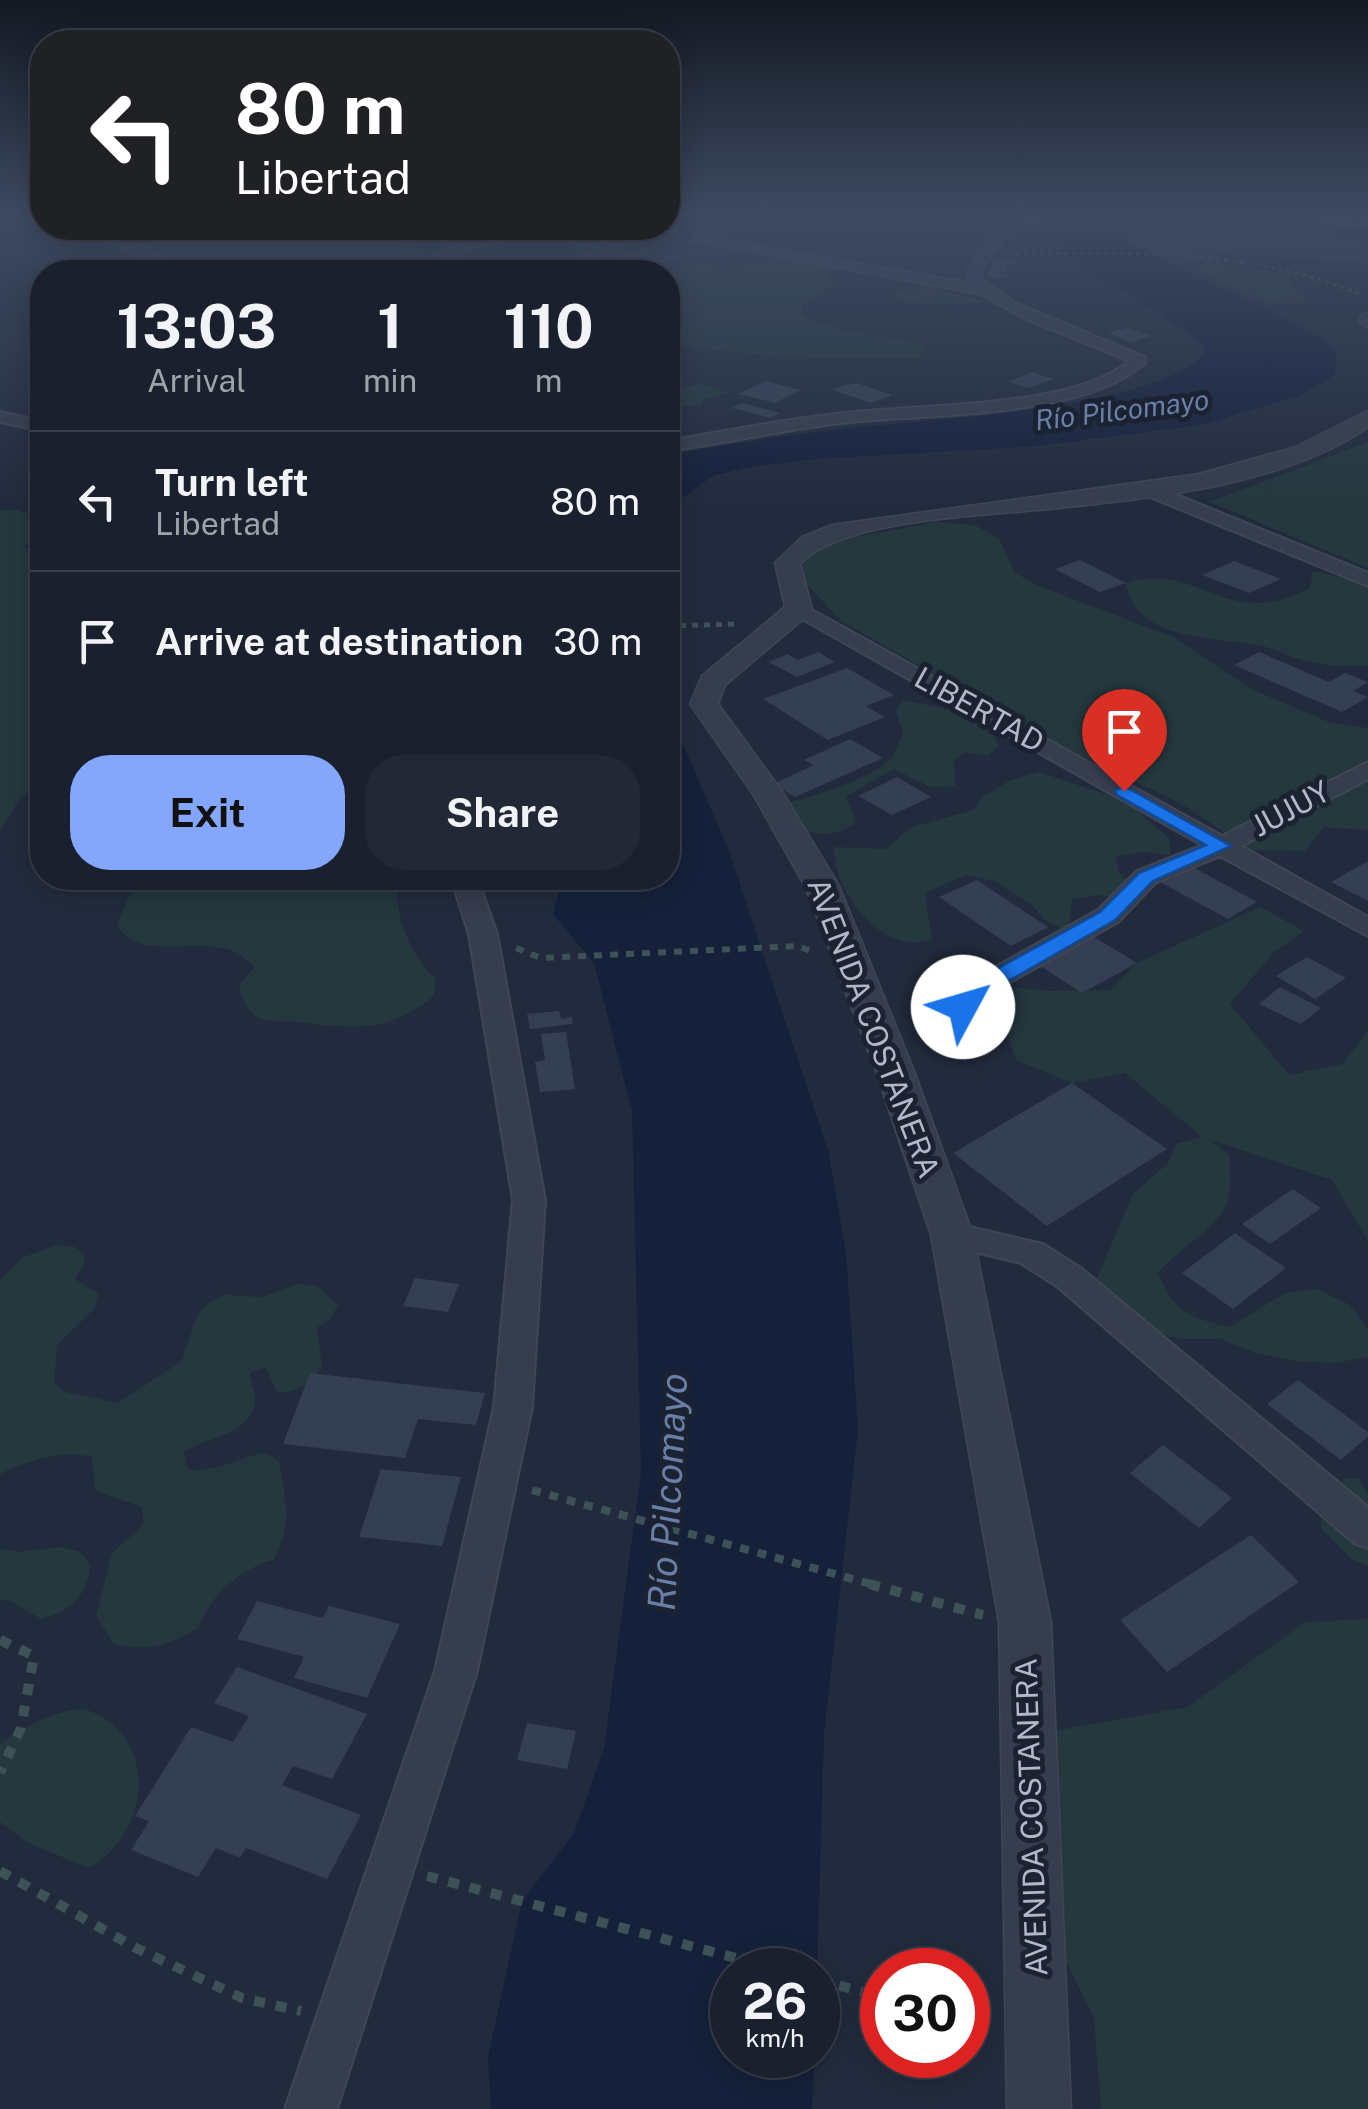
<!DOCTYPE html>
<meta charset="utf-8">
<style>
body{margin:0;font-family:"Public Sans",sans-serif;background:#232836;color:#f1f3f6;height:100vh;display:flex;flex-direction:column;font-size:38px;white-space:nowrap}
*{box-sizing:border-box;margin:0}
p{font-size:32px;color:#9fa3aa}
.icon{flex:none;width:55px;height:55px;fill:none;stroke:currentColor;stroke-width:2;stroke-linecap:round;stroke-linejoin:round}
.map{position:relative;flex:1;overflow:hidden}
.details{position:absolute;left:30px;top:260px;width:650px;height:630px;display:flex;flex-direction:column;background:#1a202e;border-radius:40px;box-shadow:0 5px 25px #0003,0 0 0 2px #383e4a}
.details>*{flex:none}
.hud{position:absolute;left:30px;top:30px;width:650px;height:210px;border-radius:40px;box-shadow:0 5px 25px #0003,0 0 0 2px #383e4a;background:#202124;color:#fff;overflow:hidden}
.speed{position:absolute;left:710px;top:1948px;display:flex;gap:20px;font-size:50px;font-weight:700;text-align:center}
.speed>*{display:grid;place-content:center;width:130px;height:130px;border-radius:50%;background:#1a202e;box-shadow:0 5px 25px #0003,0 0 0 2px #383e4a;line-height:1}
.speed small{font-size:25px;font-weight:400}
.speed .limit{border:15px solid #d22;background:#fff;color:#111}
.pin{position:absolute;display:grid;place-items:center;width:85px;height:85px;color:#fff;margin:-102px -42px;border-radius:50% 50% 50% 0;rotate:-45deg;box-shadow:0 0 10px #0007}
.pin .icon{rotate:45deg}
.me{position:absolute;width:110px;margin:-55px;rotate:51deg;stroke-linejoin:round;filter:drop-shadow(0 0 8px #0008)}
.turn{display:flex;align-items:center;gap:35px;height:210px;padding:0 40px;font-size:45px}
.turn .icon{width:130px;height:130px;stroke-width:2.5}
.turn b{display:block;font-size:70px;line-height:85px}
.eta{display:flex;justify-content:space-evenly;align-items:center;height:170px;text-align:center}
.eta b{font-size:60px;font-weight:700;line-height:70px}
.action{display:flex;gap:20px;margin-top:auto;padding:20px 40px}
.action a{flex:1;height:115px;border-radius:40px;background:#84a7fb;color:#111;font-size:40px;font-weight:700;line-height:115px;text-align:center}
.action a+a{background:#232836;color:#f1f3f6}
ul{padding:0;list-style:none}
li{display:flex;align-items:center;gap:30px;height:140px;padding:0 40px;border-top:2px solid #383e4a}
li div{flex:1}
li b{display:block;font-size:38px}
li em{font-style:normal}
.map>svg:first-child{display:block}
.green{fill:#24383e}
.water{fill:#15213b}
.building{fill:#343f53}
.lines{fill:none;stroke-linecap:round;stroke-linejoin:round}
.service-casing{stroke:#3f4655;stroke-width:4}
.minor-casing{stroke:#3f4655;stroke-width:4}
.tertiary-casing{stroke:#3f4655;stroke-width:3}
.path-far4{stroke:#3d5256;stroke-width:2.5;stroke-dasharray:4 4;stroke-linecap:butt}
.path-far3{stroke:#3d5256;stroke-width:5;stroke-dasharray:6 6;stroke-linecap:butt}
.path-far2{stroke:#3d5256;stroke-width:6;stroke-dasharray:8 8;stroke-linecap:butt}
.path-far1{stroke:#3d5256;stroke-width:8;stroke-dasharray:9 9;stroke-linecap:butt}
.path{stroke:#3d5256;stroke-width:10;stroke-dasharray:11 11;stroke-linecap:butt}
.service{fill:#363d4d;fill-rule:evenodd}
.minor{fill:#363d4d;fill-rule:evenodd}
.tertiary{fill:#363d4d;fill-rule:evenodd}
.route{fill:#1a73e8;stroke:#114b97;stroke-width:2.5}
.labels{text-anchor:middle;stroke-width:10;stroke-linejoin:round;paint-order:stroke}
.far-water-label{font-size:28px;font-style:italic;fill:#697fa8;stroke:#1b2231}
.street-label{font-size:30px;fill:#b2b8c8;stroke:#1b2231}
.near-water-label{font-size:38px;font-style:italic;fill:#697fa8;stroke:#1b2231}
</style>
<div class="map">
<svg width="1368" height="2109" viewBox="0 0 1368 2109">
<rect width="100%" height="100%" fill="#222b3d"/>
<path class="green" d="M 1165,216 C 1235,216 1300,227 1368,243 L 1368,263 L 1217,253 L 1178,267 C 1159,257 1127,249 1125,225 Z
M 166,228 L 374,228 L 469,272 L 193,272 L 128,234 Z
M 788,256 L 815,258 L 834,283 L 801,306 L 802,315 C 842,336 884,335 926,345 L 919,358 L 782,357 L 668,345 L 668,277 L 689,273 L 676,267 L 710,260 L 723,265 L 704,272 Z
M 1205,263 L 1269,271 L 1289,278 L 1291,286 L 1309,300 C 1273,313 1234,286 1201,273 L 1196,266 Z
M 928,287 L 987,302 L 939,305 L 899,300 L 894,296 L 897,292 Z
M 704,384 L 728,393 L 704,399 L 701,405 L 668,407 L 668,390 Z
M 1368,442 L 1368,568 L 1210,502 Z
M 0,510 L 17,510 L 42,518 L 42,542 L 24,546 L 42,559 L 42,842 L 30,830 L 42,802 L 40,787 L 21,797 L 0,831 Z
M 936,522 L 975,525 L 999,539 L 1015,573 L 1041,587 L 1173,637 L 1251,689 L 1331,723 L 1368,728 L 1368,830 L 1324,827 L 1305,851 L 1251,850 L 1180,803 L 981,708 L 924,668 L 841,621 L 787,563 L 840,540 Z
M 1313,571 L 1368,584 L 1368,666 C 1345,666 1320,666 1299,659 C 1286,655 1275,649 1262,646 C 1217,636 1135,643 1126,583 C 1201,560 1225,633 1310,588 Z
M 904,700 C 937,708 982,712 999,746 L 988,756 L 966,752 L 954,761 L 955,786 L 932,788 L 894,769 L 846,796 L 856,822 C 837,838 819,835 796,828 L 782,804 C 809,798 877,778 893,756 C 897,750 900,740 903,733 L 896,710 Z
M 1039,772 L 1126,801 L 1170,839 L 1170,855 L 1143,852 L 1117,856 L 1118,871 L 1133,885 L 1124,898 L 1096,895 L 1072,899 L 1068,931 L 1045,920 L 1032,905 L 994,881 L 966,875 L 925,893 L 932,940 C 925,941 915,943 908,942 C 870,938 832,883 834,847 L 885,849 L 912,827 L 974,810 L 982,798 L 1009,781 Z
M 169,878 L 398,878 C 394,915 408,951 435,978 L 434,996 C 390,1030 363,1030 310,1023 C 275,1018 248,1033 239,984 L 255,967 C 249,963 243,956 236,952 C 198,935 144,963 117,926 L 130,894 Z
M 1260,907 L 1304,931 L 1274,952 L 1230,1004 L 1289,1075 L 1343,1064 L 1368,1030 L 1368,1241 L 1332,1180 L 1208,1139 L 1230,1155 C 1229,1168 1231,1183 1229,1196 C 1226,1222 1176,1251 1158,1273 C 1174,1312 1190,1318 1230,1327 L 1285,1293 L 1317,1289 L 1350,1305 L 1368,1329 L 1368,1357 L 1335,1363 L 1295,1361 L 1256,1353 L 1220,1339 L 1183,1339 L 1144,1331 L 1095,1283 L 1133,1194 L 1168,1163 L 1176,1144 L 1202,1137 L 1125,1073 L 1072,1083 L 1016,1060 L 992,985 L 1052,991 L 1111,990 L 1137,963 Z
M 57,1245 L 75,1247 L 85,1255 L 83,1267 L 75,1279 L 98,1294 L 95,1308 L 57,1345 L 54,1382 L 65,1392 L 118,1403 L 182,1361 L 197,1316 L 208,1303 L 225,1295 L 263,1297 L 297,1284 L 317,1286 L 338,1305 L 331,1318 L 317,1328 L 322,1368 C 310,1386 298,1391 277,1393 L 266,1367 L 249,1373 C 250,1383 257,1395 255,1403 C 249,1435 206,1437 184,1452 L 188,1469 C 216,1474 237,1457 265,1453 L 279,1461 C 286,1497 293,1528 273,1560 C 241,1568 208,1597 199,1628 C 167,1645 150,1652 114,1644 L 96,1616 L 112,1553 L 143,1525 L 143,1508 C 126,1499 110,1499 95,1489 L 92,1457 C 63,1449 26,1461 0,1474 L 0,1280 L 22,1258 Z
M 1358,1478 L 1368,1494 L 1368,1566 L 1352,1559 L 1321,1528 L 1320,1495 L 1346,1479 Z
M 61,1547 L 80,1552 L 90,1564 C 89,1594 70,1612 41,1619 L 10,1601 L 0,1600 L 0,1549 L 16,1552 Z
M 1368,1619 L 1368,2109 L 1101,2109 L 1094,2018 L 1046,1921 L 1026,1736 L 1188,1707 L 1305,1622 Z
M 84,1709 C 160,1733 152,1833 89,1868 L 28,1843 L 0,1822 L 0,1744 C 28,1726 50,1711 84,1709 Z"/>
<path class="water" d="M 1102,213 L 1269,213 L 1368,231 L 1368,243 C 1300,227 1191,197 1125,225 L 1130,242 L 1138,247 L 1322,338 L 1337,355 L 1335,375 L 1299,396 L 1201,425 L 1039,446 L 816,459 L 745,468 L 713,476 L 668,508 L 668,455 C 728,444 788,435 850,428 C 927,419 1156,409 1205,353 L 1203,343 L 1062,252 C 1058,225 1081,219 1102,213 Z
M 668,710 L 729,851 L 829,1154 L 846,1252 L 858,1429 L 824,1734 L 817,1970 L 732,1970 L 732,2055 L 814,2055 L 812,2109 L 491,2109 L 488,2057 L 522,1901 L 574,1833 L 604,1748 L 641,1472 L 632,1111 L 594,963 L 553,914 L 562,878 L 668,878 Z"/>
<path class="building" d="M 184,228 L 211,228 L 218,230 L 190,236 L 169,233 Z
M 73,229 L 89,235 L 63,242 L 51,234 Z
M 603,239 L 614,245 L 594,250 L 568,248 Z
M 677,254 L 684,256 L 633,271 L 625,268 Z
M 995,259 L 1021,261 L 1020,264 L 1007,264 L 1004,273 L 1008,274 L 1007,278 L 987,277 Z
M 1127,328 L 1151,336 L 1131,342 L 1108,333 Z
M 1032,372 L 1053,379 L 1029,388 L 1008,382 Z
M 765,381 L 801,390 L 775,403 L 738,394 Z
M 857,383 L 892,395 L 871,403 L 830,389 Z
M 742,403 L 754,406 L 780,413 L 771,418 L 732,408 Z
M 1080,560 L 1126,583 L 1100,592 L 1055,569 Z
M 1234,561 L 1281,579 L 1249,593 L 1202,575 Z
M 818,652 L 835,662 L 797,677 L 769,662 L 787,654 L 798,660 Z
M 1259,652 L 1329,682 L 1345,673 L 1368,682 L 1353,691 L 1368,697 L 1342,712 L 1234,665 Z
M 847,668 L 894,695 L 866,706 L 885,717 L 828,740 L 763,699 Z
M 850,739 L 883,758 L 795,797 L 773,784 L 814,765 L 804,760 Z
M 897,777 L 931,797 L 892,815 L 858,796 Z
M 1368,861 L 1368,901 L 1331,882 Z
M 1189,865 L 1257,902 L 1228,919 L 1160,882 Z
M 977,880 L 1048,927 L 1011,946 L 939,897 Z
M 1094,937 L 1137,963 L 1082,993 L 1040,966 Z
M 1307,957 L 1346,978 L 1315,999 L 1276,976 Z
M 1280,987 L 1321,1008 L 1301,1024 L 1259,1004 Z
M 559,1011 L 561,1019 L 572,1017 L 573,1024 L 530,1029 L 527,1014 Z
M 566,1032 L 575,1089 L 540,1092 L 535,1062 L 545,1060 L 541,1034 Z
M 1072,1083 L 1167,1149 L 1047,1226 L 953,1153 Z
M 1293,1189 L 1321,1208 L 1270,1244 L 1242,1224 Z
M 1235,1233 L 1286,1268 L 1233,1309 L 1182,1273 Z
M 415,1278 L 459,1284 L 448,1312 L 403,1306 Z
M 310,1373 L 430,1387 L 485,1393 L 476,1425 L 418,1419 L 405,1458 L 283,1444 Z
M 1298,1380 L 1368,1432 L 1368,1436 L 1341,1460 L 1267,1404 Z
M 1163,1445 L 1232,1498 L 1199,1528 L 1130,1473 Z
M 381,1469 L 461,1477 L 442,1546 L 359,1537 Z
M 1251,1535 L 1299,1582 L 1167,1672 L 1120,1620 Z
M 257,1601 L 323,1618 L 329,1606 L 400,1624 L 367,1698 L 294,1678 L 304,1657 L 237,1639 Z
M 237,1667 L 367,1714 L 332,1779 L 293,1766 L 282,1785 L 361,1815 L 327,1879 L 246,1848 L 240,1858 L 216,1848 L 198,1877 L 131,1850 L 149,1821 L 135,1816 L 191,1727 L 233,1742 L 249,1716 L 214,1703 Z
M 527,1723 L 576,1731 L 567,1769 L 517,1760 Z"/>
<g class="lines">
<defs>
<path id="service" d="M 621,246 L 623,249 L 532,272 L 523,272 Z
M 647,250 L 649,253 L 581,272 L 572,272 Z"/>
<path id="minor" d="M 14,213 L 42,214 L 42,222 L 16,216 Z
M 1046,213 L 1067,213 L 1011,230 L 980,270 L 982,280 L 1015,303 L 1145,357 L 1145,363 C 1080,420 926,413 841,423 C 783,430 725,443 668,451 L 668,441 C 726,431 785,419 844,413 C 919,404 1072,409 1129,361 L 1026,319 L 981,294 L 692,240 L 699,236 L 969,283 L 966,270 L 1001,224 Z
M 1279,213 L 1368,219 L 1368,227 L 1285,217 Z
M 72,228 C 108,226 156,249 183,272 L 167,272 L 119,246 Z
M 527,228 L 548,228 L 453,254 L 492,272 L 474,272 L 433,253 Z
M 0,412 L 42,421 L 42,431 L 0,422 Z
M 1150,484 L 1368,573 L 1368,586 L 1143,494 L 1143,486 Z
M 799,603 L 1222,836 L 1368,762 L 1368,779 L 1241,846 L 1368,917 L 1368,936 L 1220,856 L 1155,883 L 1118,922 L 1012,981 L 973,1013 L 953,1013 L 948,1007 L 953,1001 L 992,969 L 1098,910 L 1137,871 L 1202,845 L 792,613 L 789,609 L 792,605 Z
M 451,878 L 477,878 L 497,934 L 545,1200 L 532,1407 L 477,1671 L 337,2109 L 285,2109 L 435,1671 L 494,1407 L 513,1200 L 469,934 Z
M 952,1223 L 1043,1244 L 1082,1269 L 1368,1507 L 1368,1548 L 1354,1543 L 1058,1287 L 1021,1263 L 940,1244 L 935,1235 L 940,1226 Z"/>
<path id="tertiary" d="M 1368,313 L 1368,328 L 1359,322 L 1361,315 Z
M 1368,411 L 1368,427 C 1284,486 1150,498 1050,509 C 988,515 841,519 800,564 L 812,609 L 808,615 L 725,685 L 718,704 L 783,793 L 839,886 L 914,1071 L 973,1235 L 1051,1622 L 1071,2109 L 1007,2109 L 999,1622 L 931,1235 L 876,1071 L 805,886 L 753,794 L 690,704 L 702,676 L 785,607 L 775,563 L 802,537 L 832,525 L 1199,474 L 1296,447 Z"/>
</defs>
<use href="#service" class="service-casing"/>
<use href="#minor" class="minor-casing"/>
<use href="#tertiary" class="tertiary-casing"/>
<path class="path-far4" d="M 1016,254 C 1135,252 1250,249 1362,295"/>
<path class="path-far3" d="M 668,626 L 736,624"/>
<path class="path-far2" d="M 516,948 L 541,958 L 797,946 L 811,951"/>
<path class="path-far1" d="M 532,1490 L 878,1586"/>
<path class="path" d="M 869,1584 L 983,1615
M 0,1640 L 34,1656 L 21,1728 L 0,1773
M 0,1871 L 136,1948 L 242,1998 L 301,2011
M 427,1876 L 781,1970
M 818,1980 L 882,1997
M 968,2020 L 990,2026"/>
<use href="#service" class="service"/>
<use href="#minor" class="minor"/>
<use href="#tertiary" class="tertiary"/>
</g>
<linearGradient id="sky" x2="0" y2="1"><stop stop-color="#131822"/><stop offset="0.42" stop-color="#3e4a62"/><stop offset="1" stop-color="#3e4a62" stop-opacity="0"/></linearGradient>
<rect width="1368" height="508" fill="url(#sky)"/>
<path class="route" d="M 1124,786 L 1231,846 L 1153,881 L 1115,920 L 1010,980 L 971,1012 L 955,1012 L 952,1007 L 955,1002 L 995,970 L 1100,912 L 1139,873 L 1206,845 L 1117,795 L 1115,791 Z"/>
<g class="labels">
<g class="far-water-label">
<text transform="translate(1122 410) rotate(-7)" y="10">Río Pilcomayo</text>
</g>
<g class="street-label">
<text transform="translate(979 710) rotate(29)" y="10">LIBERTAD</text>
<text transform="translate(1291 809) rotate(-28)" y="10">JUJUY</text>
<text transform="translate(873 1028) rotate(69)" y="10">AVENIDA COSTANERA</text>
<text transform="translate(1032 1817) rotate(-92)" y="10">AVENIDA COSTANERA</text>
</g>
<g class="near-water-label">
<text transform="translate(668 1492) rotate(-87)" y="13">Río Pilcomayo</text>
</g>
</g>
</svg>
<div class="speed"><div>26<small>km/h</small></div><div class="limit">30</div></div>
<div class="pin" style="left:1124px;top:791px;background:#d93025"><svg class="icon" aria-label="arrive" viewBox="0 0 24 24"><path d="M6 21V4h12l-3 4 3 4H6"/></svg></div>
<svg class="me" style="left:963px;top:1007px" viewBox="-20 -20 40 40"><circle r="19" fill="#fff"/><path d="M0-13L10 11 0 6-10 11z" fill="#1a73e8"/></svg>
<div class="hud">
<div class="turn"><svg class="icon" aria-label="left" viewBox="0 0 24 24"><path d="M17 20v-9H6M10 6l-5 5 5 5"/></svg><div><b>80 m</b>Libertad</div></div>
</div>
<section class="details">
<div class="eta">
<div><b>13:03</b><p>Arrival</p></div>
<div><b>1</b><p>min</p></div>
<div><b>110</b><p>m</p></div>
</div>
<ul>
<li><svg class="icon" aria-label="left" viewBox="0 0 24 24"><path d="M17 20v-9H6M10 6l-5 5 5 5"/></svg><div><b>Turn left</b><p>Libertad</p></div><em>80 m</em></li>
<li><svg class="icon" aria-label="arrive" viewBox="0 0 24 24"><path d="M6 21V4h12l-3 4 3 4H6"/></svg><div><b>Arrive at destination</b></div><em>30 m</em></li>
</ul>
<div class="action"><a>Exit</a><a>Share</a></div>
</section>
</div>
